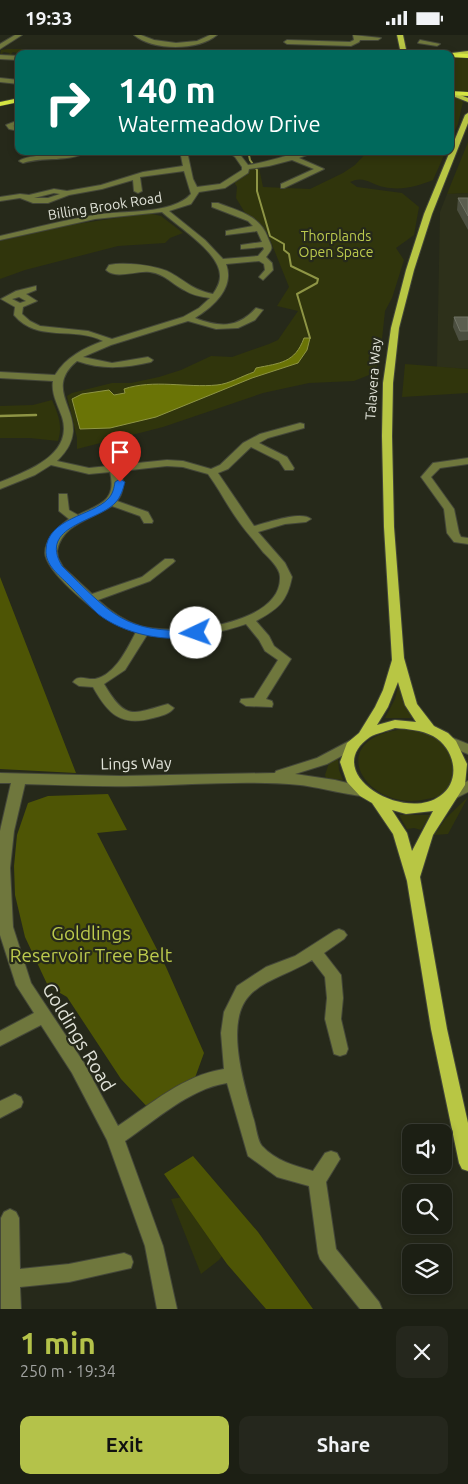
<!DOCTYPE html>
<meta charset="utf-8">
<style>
body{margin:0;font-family:Ubuntu,sans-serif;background:#25271d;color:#f1f3f6;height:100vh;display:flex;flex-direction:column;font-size:19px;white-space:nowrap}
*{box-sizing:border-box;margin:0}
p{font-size:16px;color:#a0a2a0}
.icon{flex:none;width:28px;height:28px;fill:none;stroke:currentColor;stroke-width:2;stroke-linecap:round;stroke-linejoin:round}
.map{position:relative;height:1274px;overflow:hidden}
.drawer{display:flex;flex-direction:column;background:#1c1f14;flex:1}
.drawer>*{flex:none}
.guide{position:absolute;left:15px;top:15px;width:439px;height:105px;border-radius:10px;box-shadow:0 2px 8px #0003,0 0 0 1px #3a3d34;background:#00695c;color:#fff;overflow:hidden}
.controls{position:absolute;left:402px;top:1089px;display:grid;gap:10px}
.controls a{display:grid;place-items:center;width:50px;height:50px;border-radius:10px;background:#1c1f14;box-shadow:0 2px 8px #0003,0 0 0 1px #3a3d34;font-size:25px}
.pin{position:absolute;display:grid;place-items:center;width:42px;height:42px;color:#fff;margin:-51px -21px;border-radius:50% 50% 50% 0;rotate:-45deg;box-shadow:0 0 5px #0007}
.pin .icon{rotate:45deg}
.me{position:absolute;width:55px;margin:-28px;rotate:267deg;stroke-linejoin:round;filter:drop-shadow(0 0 4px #0008)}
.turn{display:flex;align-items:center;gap:18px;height:105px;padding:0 20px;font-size:22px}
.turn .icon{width:65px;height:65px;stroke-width:2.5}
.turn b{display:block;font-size:35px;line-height:42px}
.round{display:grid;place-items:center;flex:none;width:52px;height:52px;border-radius:10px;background:#25271d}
.overview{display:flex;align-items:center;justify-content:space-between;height:85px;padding:0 20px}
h1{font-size:30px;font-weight:700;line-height:38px;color:#b4c24a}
.button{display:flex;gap:10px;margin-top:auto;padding:10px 20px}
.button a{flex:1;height:58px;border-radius:10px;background:#b4c24a;color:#111;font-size:20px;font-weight:700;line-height:58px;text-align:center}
.button a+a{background:#25271d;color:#f1f3f6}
.status{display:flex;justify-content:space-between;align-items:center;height:35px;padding:0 25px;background:#1c1f14;direction:ltr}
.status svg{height:14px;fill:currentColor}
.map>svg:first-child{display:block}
.built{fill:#2d301a}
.green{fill:#30350c}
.forest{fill:#4e5505}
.water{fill:#6a7406;stroke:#8e9545}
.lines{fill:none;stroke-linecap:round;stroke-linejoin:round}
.stream-far1{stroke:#8e9545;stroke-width:2}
.stream{stroke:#8e9545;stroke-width:2.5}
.minor-casing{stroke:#444739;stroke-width:2}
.major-casing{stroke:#444739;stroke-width:2}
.highway-casing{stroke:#444739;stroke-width:1}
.minor{fill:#6f773d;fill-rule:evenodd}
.major{fill:#b8c644;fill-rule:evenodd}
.highway{fill:#d5e643;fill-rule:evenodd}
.wall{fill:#4b4e3f}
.building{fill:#5b5e4f;stroke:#707365}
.route{fill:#1a73e8;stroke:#114b97}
.labels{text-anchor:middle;stroke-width:4.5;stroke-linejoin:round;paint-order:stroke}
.far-street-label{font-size:14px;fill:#e1e3d9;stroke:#26291a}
.far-park-label{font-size:14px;fill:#bcca4d;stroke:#26291a}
.street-label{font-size:16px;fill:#e1e3d9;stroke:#26291a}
.near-park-label{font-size:19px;fill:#bcca4d;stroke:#26291a}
.near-street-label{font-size:19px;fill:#e1e3d9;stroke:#26291a}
</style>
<div class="status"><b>19:33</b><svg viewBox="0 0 49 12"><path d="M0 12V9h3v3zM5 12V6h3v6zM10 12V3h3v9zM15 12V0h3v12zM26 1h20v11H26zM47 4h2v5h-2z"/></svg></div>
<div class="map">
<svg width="468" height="1274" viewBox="0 0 468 1274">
<rect width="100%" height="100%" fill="#26291a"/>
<path class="built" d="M 468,158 L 468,334 L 437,332 L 440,177 L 447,159 Z"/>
<path class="green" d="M 7,14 L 91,14 L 85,19 L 38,15 L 39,17 L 33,16 L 32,18 L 31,16 L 22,19 L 13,17 L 11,19 L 15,20 L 14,22 L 6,22 L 10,18 L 4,17 L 2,18 L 4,20 L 0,21 L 1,15 Z
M 450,22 L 468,24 L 468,57 L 450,56 Z
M 450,61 L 459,63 L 463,67 L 458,89 L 450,106 Z
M 468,107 L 468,158 L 447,159 Z
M 368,116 L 446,116 L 433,145 C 417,151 402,156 384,152 C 370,149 364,140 350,147 L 357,152 L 402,158 L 419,172 L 414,200 L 396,213 L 404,225 L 392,263 L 385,276 L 380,323 L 374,338 L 354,346 L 309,348 L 263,358 L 163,392 L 77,414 L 77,403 L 67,361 L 72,358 L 112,348 L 131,348 L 159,342 L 181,335 L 211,321 L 232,322 L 269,309 L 278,305 L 298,276 L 277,271 L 289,252 L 267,197 L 258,192 L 247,181 L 236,163 L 237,152 L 234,147 L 247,138 L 249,134 L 259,133 L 263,152 L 310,154 L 343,138 L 355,130 Z
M 148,178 L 161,181 L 183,198 L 170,203 L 165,208 L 118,211 L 25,235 L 0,244 L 0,206 L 70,190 Z
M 405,329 L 468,334 L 468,358 L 402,362 Z
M 52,365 C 58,379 63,390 58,406 L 30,403 L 0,403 L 0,371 L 33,370 Z
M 400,645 L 415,683 L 385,683 L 395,664 Z
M 405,694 C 420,696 440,699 450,712 C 454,718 456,728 459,735 C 456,741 453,751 448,755 C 443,761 434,763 427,764 C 367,779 319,703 405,694 Z
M 338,723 L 339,735 L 343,745 L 326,743 L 325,740 L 329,728 Z
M 468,762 L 448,799 L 434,800 L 446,783 Z
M 399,780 L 430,780 L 421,795 L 414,793 L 407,794 Z
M 190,1161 L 223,1220 L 219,1225 L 201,1239 L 171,1164 Z"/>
<path class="forest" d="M 0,542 L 76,738 L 0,734 Z
M 108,759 L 127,795 L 97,798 L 166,932 L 204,1018 L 192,1051 L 153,1078 L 121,1044 L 67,962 L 48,951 L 25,902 L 15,860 L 14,831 L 17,800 L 28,768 L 48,761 Z
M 193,1121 L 258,1197 L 313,1274 L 266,1274 L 227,1229 L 164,1139 Z"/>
<path class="water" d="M 304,303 L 310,303 L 307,315 L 298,328 L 252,343 L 156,382 L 110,393 L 80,394 L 72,364 L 82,359 L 109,355 L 114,360 L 125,358 L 124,354 C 153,344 187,353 217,350 C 229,349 242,341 254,337 L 256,333 C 280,328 295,328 304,303 Z"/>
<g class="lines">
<path class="stream-far1" d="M 248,116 L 250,125 L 257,135 L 257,156 L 270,201 L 284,209 L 284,215 L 289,219 L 291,231 L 318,244 L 317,248 L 297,259 L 310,303"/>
<path class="stream" d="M 0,381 L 36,380"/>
<defs>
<path id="minor" d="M 15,0 L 22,0 L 0,14 L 0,9 Z
M 134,0 L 141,0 L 154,5 L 176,8 L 197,6 L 210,0 L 217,0 C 198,16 153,16 134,0 Z
M 353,0 L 381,3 L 378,5 L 360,5 L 359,7 L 351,11 L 287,9 L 284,7 L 287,5 L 350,7 L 354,5 Z
M 420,5 L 440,9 L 437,11 L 418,8 Z
M 0,20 L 19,21 L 19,25 L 0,24 Z
M 0,43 L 19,45 L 19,49 L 0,47 Z
M 19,85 L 19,89 L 13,91 L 19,92 L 19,96 L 9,94 L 6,90 Z
M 77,116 L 89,116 C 69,128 44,121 23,128 L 19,126 C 28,119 62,120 77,116 Z
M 180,116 L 187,116 L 193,144 L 197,152 L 220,149 L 242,135 L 242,132 L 235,122 L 227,116 L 238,117 L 248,130 C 271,127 294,116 317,116 L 299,123 L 324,134 L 284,153 L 281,153 L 281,149 L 314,134 L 292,125 L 269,131 L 249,134 L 248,138 L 225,153 L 199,157 L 191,169 L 169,176 L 205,205 L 223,224 L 258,221 L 264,214 L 263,212 L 241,214 L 241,210 L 262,207 L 257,196 L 226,200 L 226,196 L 253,191 L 248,186 L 212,172 L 212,168 L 218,168 C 238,176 260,180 268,203 C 272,213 274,212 266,222 L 272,228 L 273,235 L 263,245 L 259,242 L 265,235 L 264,229 L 259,226 L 226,229 C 235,253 213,272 195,283 C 219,292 237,294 256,273 L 263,275 L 255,285 L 238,293 L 216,294 L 188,286 L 111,310 L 83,322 L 112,328 L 148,322 L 153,325 L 151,327 C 126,333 102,335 77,326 C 36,360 101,384 57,426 L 89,433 L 167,425 L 183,426 L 211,434 L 220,430 L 243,408 L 260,399 L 300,388 L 304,389 L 304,393 L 268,403 L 259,408 L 287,422 L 294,433 L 293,435 L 285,435 L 279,426 L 251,412 L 228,434 L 218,438 L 254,491 C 266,488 302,475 311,484 L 306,487 L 285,489 L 258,497 L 285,528 L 292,542 C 287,567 278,574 256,586 L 269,601 L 274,611 L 291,624 L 266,664 L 272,666 L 273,669 L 272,672 L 246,671 L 240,667 L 241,664 L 254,663 L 278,625 L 265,616 L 259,605 L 246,589 C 214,600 180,605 147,600 L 125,635 L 104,649 C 126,686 132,679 168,669 L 174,673 C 170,679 161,681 153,683 C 121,692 108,679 93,652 L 79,651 L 73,647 C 78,639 87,645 95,644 C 115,640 127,614 136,597 C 126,594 116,590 108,584 C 92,574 46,537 45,518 C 45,504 59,491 69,484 L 59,476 L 59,459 L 67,459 L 69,475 L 78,480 C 100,469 117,466 110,437 L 89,439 L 51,430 L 35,440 L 0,454 L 0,447 C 27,436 74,420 62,382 C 58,370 51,359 53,346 L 0,343 L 0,337 L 55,340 C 66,322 84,313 103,306 C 74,291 37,308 14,280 L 15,272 L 1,264 L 16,256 L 36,251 L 36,255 L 26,259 L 37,266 L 23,272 L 22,279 L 30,286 L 40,291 L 88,296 L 112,304 L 183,282 L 199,273 L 210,263 C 201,262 192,260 184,255 C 172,249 165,239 150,237 C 136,235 117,245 106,235 L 109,230 C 124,227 157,230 171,238 C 187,247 193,255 213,259 C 217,253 220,248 220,241 C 220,217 178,192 162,177 L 95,184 L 0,205 L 0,201 C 31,194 63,185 95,180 C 122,175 172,180 191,159 L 184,136 L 140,142 L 142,156 L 138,158 L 134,156 L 133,145 L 102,154 L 69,160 L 48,168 L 33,168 L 20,163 L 0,166 L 0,162 L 20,159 L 29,160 L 54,154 L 67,156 L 101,150 L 143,137 L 183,131 ZM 54,158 L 60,159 L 48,163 L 34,163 ZM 19,262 L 26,266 L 20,268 L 12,264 ZM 167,431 L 183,432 L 208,439 C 219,454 227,470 237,484 C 245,496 255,506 263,517 C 269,523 280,533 280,542 C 282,591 174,601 140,591 C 124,586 110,576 98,565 L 150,546 L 173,528 L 175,526 L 173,524 L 165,524 L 142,542 L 92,559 L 63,532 L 58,523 L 57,516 C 62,489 92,484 112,471 L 140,481 L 144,488 L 152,488 L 153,486 L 148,477 L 117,466 C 125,456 123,447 121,436 Z
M 468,423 L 468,429 L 440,433 L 431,442 L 454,474 L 459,498 L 461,502 L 468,503 L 468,509 L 454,507 L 447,498 L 444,474 L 421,442 L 433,428 Z
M 453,703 L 468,709 L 468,719 L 448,711 L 446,708 L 448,705 Z
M 353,704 L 358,706 L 360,709 L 358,712 L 327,729 L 295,739 L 335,745 L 368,753 L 370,757 L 368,761 C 360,763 314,751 300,750 C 245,745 191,750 136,751 C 99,752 62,750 25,749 L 14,796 L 10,833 L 13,892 L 31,948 L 84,1028 L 118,1091 C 151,1069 184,1040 224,1034 L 221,998 L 224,977 L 237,951 L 266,932 L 295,921 L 334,896 L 339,894 L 344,896 L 347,900 L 344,904 L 324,918 L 341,940 L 343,963 L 341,984 L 348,1014 L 346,1019 L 340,1021 L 334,1019 L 325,984 L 327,963 L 325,942 L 312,925 C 294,937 263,945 249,961 C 224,988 245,1052 253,1082 C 256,1090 257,1105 262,1111 C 276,1126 295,1131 313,1136 L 325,1118 L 331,1116 L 337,1118 L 340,1124 L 326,1147 L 336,1214 L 379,1267 L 382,1274 L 360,1274 L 320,1224 L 318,1218 L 309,1151 L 277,1142 L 248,1121 L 227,1048 C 189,1054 156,1085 125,1106 L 163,1211 L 177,1274 L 157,1274 L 145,1211 L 107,1105 L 72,1038 L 41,990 L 0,1011 L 0,996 L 34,978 L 16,950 L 0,900 L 0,796 L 11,748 L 0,748 L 0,738 L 120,741 L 275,738 L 276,736 L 317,723 Z
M 468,746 L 468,757 L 456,763 L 451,762 L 449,758 L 451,754 Z
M 15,1059 L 21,1062 L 23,1067 L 21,1072 L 0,1083 L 0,1066 Z
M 10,1174 L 16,1177 L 19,1183 L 20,1234 L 69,1229 L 124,1218 L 131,1221 L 133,1227 L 131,1233 L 69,1247 L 20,1252 L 21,1274 L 1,1274 L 1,1183 L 4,1177 Z"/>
<path id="major" d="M 397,0 L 403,0 L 407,19 L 401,19 Z
M 468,16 L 468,20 L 450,21 L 450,19 L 443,19 Z
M 450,56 L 468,63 L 468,67 L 450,60 Z
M 468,78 L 468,88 L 432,179 L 414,235 L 399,293 L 393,348 L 392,401 L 394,492 L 404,623 L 417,669 L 434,691 L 448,698 L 456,706 L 467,729 L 465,750 L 433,800 L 420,842 L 447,994 L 468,1088 L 468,1136 L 462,1134 L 459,1128 L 431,994 L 407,846 L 393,799 L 372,768 L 360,761 L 347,747 L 340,727 L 347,708 L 359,698 L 375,672 L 383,655 L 392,625 L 384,492 L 382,401 L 383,348 L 391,293 L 406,235 L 424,179 L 465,80 ZM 398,647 L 405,670 L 416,687 L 395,685 L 377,690 L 388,672 ZM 395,693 C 408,694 421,695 433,701 C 455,713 462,746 440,761 C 403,788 319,737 370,702 C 377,698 388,696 395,693 ZM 392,775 L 406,779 L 433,776 L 412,816 L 407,798 Z"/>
<path id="highway" d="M 450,18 L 468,19 L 468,23 L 450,22 L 450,19 L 447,19 Z
M 450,56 L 468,57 L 468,61 L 450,60 Z
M 19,63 L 19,67 L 0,71 L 0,67 Z"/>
</defs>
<use href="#minor" class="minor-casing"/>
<use href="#major" class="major-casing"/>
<use href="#highway" class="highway-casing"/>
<use href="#minor" class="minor"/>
<use href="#major" class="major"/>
<use href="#highway" class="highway"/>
</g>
<path class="wall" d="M 458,163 L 468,163 L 468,195 L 457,175 Z
M 454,282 L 468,282 L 468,305 L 459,306 L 453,292 Z"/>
<path class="building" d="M 458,163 L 468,163 L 468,181 Z
M 454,282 L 468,282 L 468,296 L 460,296 Z"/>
<path class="route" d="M 120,444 L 125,447 C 123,454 121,462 115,468 C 97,487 38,491 62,531 C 110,578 124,599 196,595 L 200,596 L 202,598 L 200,600 C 169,609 123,599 98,579 C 88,570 78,559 68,549 C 59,540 45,530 46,515 C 47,483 92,481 108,464 C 113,459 114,453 115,447 Z"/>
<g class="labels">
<g class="far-street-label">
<text transform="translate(105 171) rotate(-9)" y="5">Billing Brook Road</text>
<text transform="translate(373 344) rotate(-86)" y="5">Talavera Way</text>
</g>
<g class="far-park-label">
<text x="336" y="206">Thorplands<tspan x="336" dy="16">Open Space</tspan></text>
</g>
<g class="street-label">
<text transform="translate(136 728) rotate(-1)" y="6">Lings Way</text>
</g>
<g class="near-park-label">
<text x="91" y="905">Goldlings<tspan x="91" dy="22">Reservoir Tree Belt</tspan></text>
</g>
<g class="near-street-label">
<text transform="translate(79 1002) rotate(59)" y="7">Goldings Road</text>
</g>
</g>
</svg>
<div class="controls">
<a><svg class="icon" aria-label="sound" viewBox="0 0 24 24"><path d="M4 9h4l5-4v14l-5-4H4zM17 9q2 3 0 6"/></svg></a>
<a><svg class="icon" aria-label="search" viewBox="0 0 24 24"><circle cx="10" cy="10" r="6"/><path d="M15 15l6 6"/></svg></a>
<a><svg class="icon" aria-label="layers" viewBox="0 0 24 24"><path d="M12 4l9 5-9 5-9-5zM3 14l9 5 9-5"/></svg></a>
</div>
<div class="pin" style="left:120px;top:447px;background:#d93025"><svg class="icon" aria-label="arrive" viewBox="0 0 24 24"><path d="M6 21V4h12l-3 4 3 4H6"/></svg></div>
<svg class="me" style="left:196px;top:598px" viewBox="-20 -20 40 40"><circle r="19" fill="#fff"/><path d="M0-13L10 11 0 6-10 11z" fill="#1a73e8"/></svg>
<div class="guide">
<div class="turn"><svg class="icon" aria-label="right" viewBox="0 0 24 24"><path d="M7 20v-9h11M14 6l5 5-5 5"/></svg><div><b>140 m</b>Watermeadow Drive</div></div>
</div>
</div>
<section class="drawer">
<div class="overview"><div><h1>1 min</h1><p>250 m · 19:34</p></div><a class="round"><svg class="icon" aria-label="close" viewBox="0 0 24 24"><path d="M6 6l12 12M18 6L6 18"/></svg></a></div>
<div class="button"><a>Exit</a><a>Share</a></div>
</section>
